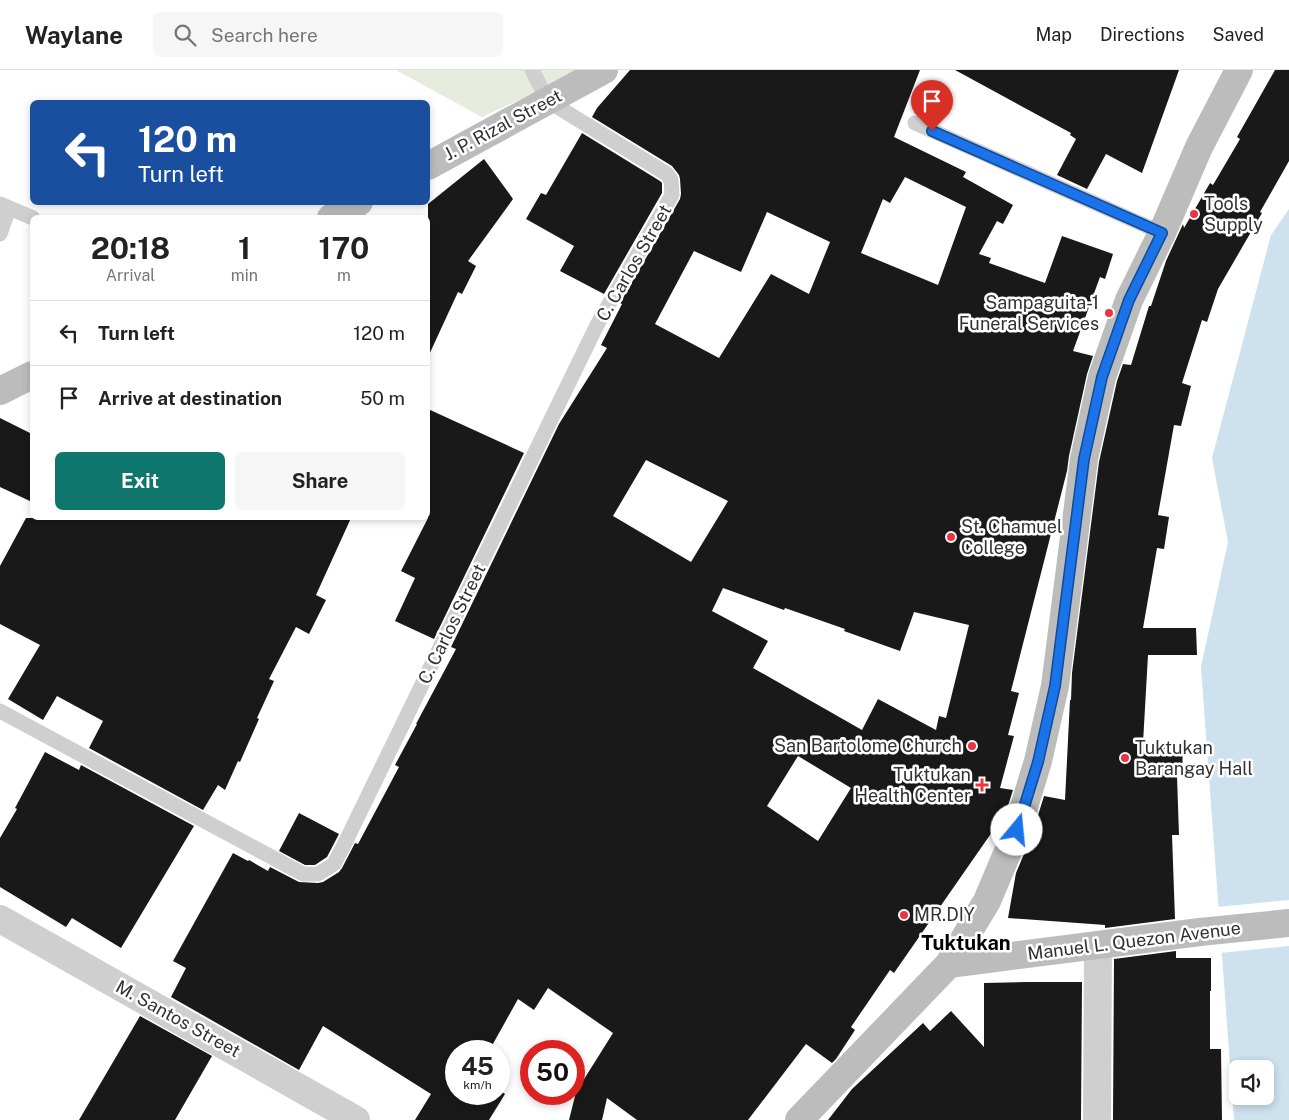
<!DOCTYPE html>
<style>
body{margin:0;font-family:"Public Sans",sans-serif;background:#f6f6f6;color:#222;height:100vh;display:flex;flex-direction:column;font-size:19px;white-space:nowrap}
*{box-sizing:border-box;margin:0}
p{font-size:16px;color:#767676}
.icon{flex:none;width:28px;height:28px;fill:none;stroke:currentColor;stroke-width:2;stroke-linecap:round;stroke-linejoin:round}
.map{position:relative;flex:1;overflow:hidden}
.panel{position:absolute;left:30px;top:145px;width:400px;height:305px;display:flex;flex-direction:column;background:#fff;border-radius:8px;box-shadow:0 2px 8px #0003}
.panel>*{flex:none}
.guide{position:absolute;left:30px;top:30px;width:400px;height:105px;border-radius:8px;box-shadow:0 2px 8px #0003;background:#1a4fa0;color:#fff;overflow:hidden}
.tools{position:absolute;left:1229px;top:990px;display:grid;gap:10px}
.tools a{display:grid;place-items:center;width:45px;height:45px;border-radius:8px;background:#fff;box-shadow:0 2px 8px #0003;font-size:25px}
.speed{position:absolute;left:445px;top:970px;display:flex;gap:10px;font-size:25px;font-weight:700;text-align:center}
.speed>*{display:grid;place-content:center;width:65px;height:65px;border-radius:50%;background:#fff;box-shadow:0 2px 8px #0003;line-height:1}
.speed small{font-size:12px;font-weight:400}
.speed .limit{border:8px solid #d22;background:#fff;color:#111}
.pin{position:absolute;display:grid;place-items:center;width:42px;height:42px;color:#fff;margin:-51px -21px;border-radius:50% 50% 50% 0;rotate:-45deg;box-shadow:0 0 5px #0007}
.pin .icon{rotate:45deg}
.me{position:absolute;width:55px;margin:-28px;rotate:17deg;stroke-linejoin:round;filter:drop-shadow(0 0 4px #0008)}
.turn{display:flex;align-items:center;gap:18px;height:105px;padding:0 25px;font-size:22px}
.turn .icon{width:65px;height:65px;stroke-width:2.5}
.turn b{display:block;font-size:35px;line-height:42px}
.eta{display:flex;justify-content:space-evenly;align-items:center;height:85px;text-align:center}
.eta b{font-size:30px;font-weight:700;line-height:35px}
.cta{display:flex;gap:10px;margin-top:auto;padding:10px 25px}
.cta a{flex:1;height:58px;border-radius:8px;background:#0f766e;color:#fff;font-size:20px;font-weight:700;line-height:58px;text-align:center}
.cta a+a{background:#f6f6f6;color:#222}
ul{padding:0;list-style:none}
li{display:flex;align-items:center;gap:15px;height:65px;padding:0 25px;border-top:1px solid #e0e0e0}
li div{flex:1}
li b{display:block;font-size:19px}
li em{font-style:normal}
header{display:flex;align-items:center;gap:30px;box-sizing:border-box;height:70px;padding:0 25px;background:#fff;border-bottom:1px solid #e0e0e0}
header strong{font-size:24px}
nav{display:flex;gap:28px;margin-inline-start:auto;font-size:18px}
.search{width:350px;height:45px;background:#f6f6f6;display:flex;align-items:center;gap:12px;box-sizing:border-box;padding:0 18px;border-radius:8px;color:#767676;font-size:19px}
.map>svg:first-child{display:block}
.green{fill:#e5ecde}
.water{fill:#cde1ee;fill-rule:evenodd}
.pier{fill:#fff}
.building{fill:#191919;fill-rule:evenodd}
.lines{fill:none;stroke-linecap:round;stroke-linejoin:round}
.lane{stroke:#cfcfcf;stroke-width:15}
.street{stroke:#cfcfcf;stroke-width:28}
.secondary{stroke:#bcbcbc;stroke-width:28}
.route-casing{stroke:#114b97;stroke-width:12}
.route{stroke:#1a73e8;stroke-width:9}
.poi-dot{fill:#e93442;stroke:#fff;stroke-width:2}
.labels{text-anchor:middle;stroke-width:5;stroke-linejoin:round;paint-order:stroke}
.street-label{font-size:18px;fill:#323232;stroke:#fff}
.poi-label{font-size:18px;fill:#323232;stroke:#fff;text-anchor:start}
.quarter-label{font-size:20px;font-weight:bold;fill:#000;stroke:#fff}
</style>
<header>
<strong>Waylane</strong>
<div class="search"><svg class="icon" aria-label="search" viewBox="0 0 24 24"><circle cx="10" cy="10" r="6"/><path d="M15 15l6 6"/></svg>Search here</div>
<nav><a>Map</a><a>Directions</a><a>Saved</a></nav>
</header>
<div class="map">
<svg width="1289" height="1050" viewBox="0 0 1289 1050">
<rect width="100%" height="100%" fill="#fff"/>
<path class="green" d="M 396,0 L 579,0 L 551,15 L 482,47 Z"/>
<path class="water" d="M 1289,139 L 1289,1050 L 1234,1050 L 1201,597 L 1228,472 L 1212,388 L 1271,165 ZM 1238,999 L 1265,999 L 1265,1026 L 1238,1026 Z"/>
<path class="pier" d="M 1289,830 L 1289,876 L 1220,883 L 1216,837 Z"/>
<path class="building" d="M 630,0 L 920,0 L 894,67 L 966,102 L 963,107 L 1013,135 L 1003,154 L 997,151 L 979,184 L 991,188 L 989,193 L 1045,213 L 1062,166 L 1113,184 L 1105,209 L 1100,207 L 1073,281 L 1093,286 L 1087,304 L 1069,386 L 1067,401 L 1011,621 L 1019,623 L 1008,665 L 1014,666 L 1000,718 L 1013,720 L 1006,742 L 894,903 L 890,900 L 851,957 L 855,960 L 836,989 L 832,993 L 806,974 L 748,1050 L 637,1050 L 607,1028 L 602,1050 L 569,1050 L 576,1022 L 613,963 L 548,918 L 534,940 L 518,929 L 489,981 L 456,981 L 456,1024 L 499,1024 L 499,1020 L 505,1024 L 489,1050 L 415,1050 L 431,1024 L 323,956 L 299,1000 L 171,927 L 186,898 L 173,891 L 233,783 L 248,791 L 249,790 L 268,801 L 270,797 L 299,812 L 318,813 L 323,812 L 339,802 L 342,798 L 355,773 L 358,774 L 399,697 L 395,695 L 417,654 L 416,654 L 456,579 L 451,577 L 559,354 L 607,278 L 601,275 L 622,234 L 620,233 L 680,129 L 681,124 L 680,109 L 679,105 L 672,96 L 592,47 L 597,38 ZM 905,107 L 966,137 L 938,215 L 861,183 L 883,129 L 890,133 ZM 767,142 L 830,172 L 809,224 L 771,204 L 719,288 L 655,254 L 694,181 L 741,202 ZM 646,390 L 728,431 L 691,492 L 613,446 ZM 723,518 L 784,540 L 785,538 L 845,559 L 844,561 L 900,581 L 914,542 L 969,555 L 946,648 L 939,646 L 936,660 L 878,629 L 862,660 L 753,598 L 768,571 L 712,541 ZM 798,686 L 851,718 L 818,771 L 767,736 Z
M 955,0 L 1179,0 L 1142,103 L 1106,84 L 1087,119 L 1057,105 L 1076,69 L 1070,65 L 1071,63 Z
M 1275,0 L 1289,0 L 1289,91 L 1260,142 L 1262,143 L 1218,219 L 1207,252 L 1202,250 L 1182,313 L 1191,316 L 1181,356 L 1174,355 L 1158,445 L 1169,447 L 1164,479 L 1157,478 L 1143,558 L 1196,558 L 1197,585 L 1148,585 L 1143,673 L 1183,675 L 1182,707 L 1177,706 L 1179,765 L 1172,765 L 1175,849 L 1105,858 L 1105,855 L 1008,848 L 1016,803 L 1032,765 L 1044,726 L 1065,730 L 1070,630 L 1071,630 L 1072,603 L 1099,392 L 1117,311 L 1123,294 L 1131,295 L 1149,236 L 1151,236 L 1166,191 L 1183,154 L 1184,158 L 1210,113 L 1213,115 L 1240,69 L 1237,67 Z
M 582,63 L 660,111 L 662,113 L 662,123 L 604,224 L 560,201 L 574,176 L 526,149 L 541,123 L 546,125 Z
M 484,89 L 513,129 L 468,191 L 476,196 L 462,224 L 458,222 L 428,287 L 428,134 Z
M 428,339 L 524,383 L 434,569 L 395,551 L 415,508 L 401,501 L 428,448 Z
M 0,348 L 32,364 L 32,432 L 0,417 Z
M 26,448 L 351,448 L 316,525 L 326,530 L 309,564 L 296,557 L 269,609 L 274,611 L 257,648 L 259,649 L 240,692 L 238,691 L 225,720 L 218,715 L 203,740 L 89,678 L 103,651 L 57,626 L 43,650 L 8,629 L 40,575 L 0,554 L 0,496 Z
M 45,682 L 79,700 L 81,695 L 194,756 L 121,878 L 72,848 L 66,857 L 0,817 L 0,768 L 17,739 L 15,738 Z
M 299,743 L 339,764 L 327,787 L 315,795 L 305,795 L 279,781 Z
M 1176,881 L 1176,888 L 1211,888 L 1211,921 L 1210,921 L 1210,979 L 1221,979 L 1222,1050 L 1113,1050 L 1114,889 Z
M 1027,912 L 1082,912 L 1081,1050 L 828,1050 L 852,1019 L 923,953 L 930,961 L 951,941 L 984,977 L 984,913 Z
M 140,946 L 212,986 L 175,1050 L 79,1050 Z"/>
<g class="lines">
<path class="lane" d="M 915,53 L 1162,163
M 0,134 L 33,148
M 0,164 L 9,138
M 0,641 L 303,804 L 318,804 L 334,794 L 343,777 L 597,255 L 672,125 L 671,110 L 667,104 L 548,31 L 532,0"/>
<path class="street" d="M 0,849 L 356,1050
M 1097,1050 L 1098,875"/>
<path class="secondary" d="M 428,96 L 604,0
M 331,148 L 359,132
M 0,321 L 32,305
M 949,894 L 1200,862 L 1289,853
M 799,1050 L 949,894 L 987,831 L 1017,760 L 1038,691 L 1055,616 L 1084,389 L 1102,307 L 1129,230 L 1162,163 L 1199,77 L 1239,0"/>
</g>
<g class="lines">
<defs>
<path id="route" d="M 932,61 L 1162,163 L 1129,230 L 1102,307 L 1084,389 L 1055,616 L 1038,692 L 1017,760"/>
</defs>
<use href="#route" class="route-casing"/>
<use href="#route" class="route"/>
</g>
<g class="poi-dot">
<circle cx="1194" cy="144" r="5"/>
<circle cx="1109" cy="243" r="5"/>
<circle cx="951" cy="467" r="5"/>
<circle cx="972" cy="676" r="5"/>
<circle cx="1125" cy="688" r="5"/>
<path d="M979.5 707.5h5v5h5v5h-5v5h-5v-5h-5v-5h5z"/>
<circle cx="904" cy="845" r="5"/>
</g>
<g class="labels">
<g class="street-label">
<text transform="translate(503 55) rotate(-28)" y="6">J. P. Rizal Street</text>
<text transform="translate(634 193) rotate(-60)" y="6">C. Carlos Street</text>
<text transform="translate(452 554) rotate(-64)" y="6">C. Carlos Street</text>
<text transform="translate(1134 871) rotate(-7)" y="6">Manuel L. Quezon Avenue</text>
<text transform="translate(178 949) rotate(29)" y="6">M. Santos Street</text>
</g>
<g class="poi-label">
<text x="1204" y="140">Tools<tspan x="1204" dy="21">Supply</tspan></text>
<text x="1099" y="239" text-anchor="end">Sampaguita-1<tspan x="1099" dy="21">Funeral Services</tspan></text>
<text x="961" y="463">St. Chamuel<tspan x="961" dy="21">College</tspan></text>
<text x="962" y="682" text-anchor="end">San Bartolome Church</text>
<text x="1135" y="684">Tuktukan<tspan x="1135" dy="21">Barangay Hall</tspan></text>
<text x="971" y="711" text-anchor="end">Tuktukan<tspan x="971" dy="21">Health Center</tspan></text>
<text x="914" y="851">MR.DIY</text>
</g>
<g class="quarter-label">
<text x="966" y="880">Tuktukan</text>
</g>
</g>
</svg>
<div class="tools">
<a><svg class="icon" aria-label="sound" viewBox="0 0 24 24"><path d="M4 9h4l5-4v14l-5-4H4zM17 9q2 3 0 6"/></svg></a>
</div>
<div class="speed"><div>45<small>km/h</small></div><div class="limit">50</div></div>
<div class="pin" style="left:932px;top:61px;background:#d93025"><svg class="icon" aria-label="arrive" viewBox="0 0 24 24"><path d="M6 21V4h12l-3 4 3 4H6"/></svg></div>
<svg class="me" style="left:1017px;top:760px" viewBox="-20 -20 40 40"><circle r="19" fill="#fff"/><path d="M0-13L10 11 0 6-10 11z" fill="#1a73e8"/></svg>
<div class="guide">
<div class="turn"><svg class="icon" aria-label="left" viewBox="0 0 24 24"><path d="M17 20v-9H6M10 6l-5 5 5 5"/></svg><div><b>120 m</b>Turn left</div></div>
</div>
<section class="panel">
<div class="eta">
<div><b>20:18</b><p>Arrival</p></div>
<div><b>1</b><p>min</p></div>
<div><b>170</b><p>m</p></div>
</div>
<ul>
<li><svg class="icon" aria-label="left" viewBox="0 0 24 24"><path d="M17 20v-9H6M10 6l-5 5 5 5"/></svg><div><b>Turn left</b></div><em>120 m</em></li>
<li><svg class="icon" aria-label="arrive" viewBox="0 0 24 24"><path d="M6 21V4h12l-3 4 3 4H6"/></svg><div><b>Arrive at destination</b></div><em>50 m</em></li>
</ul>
<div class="cta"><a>Exit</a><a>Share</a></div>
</section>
</div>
